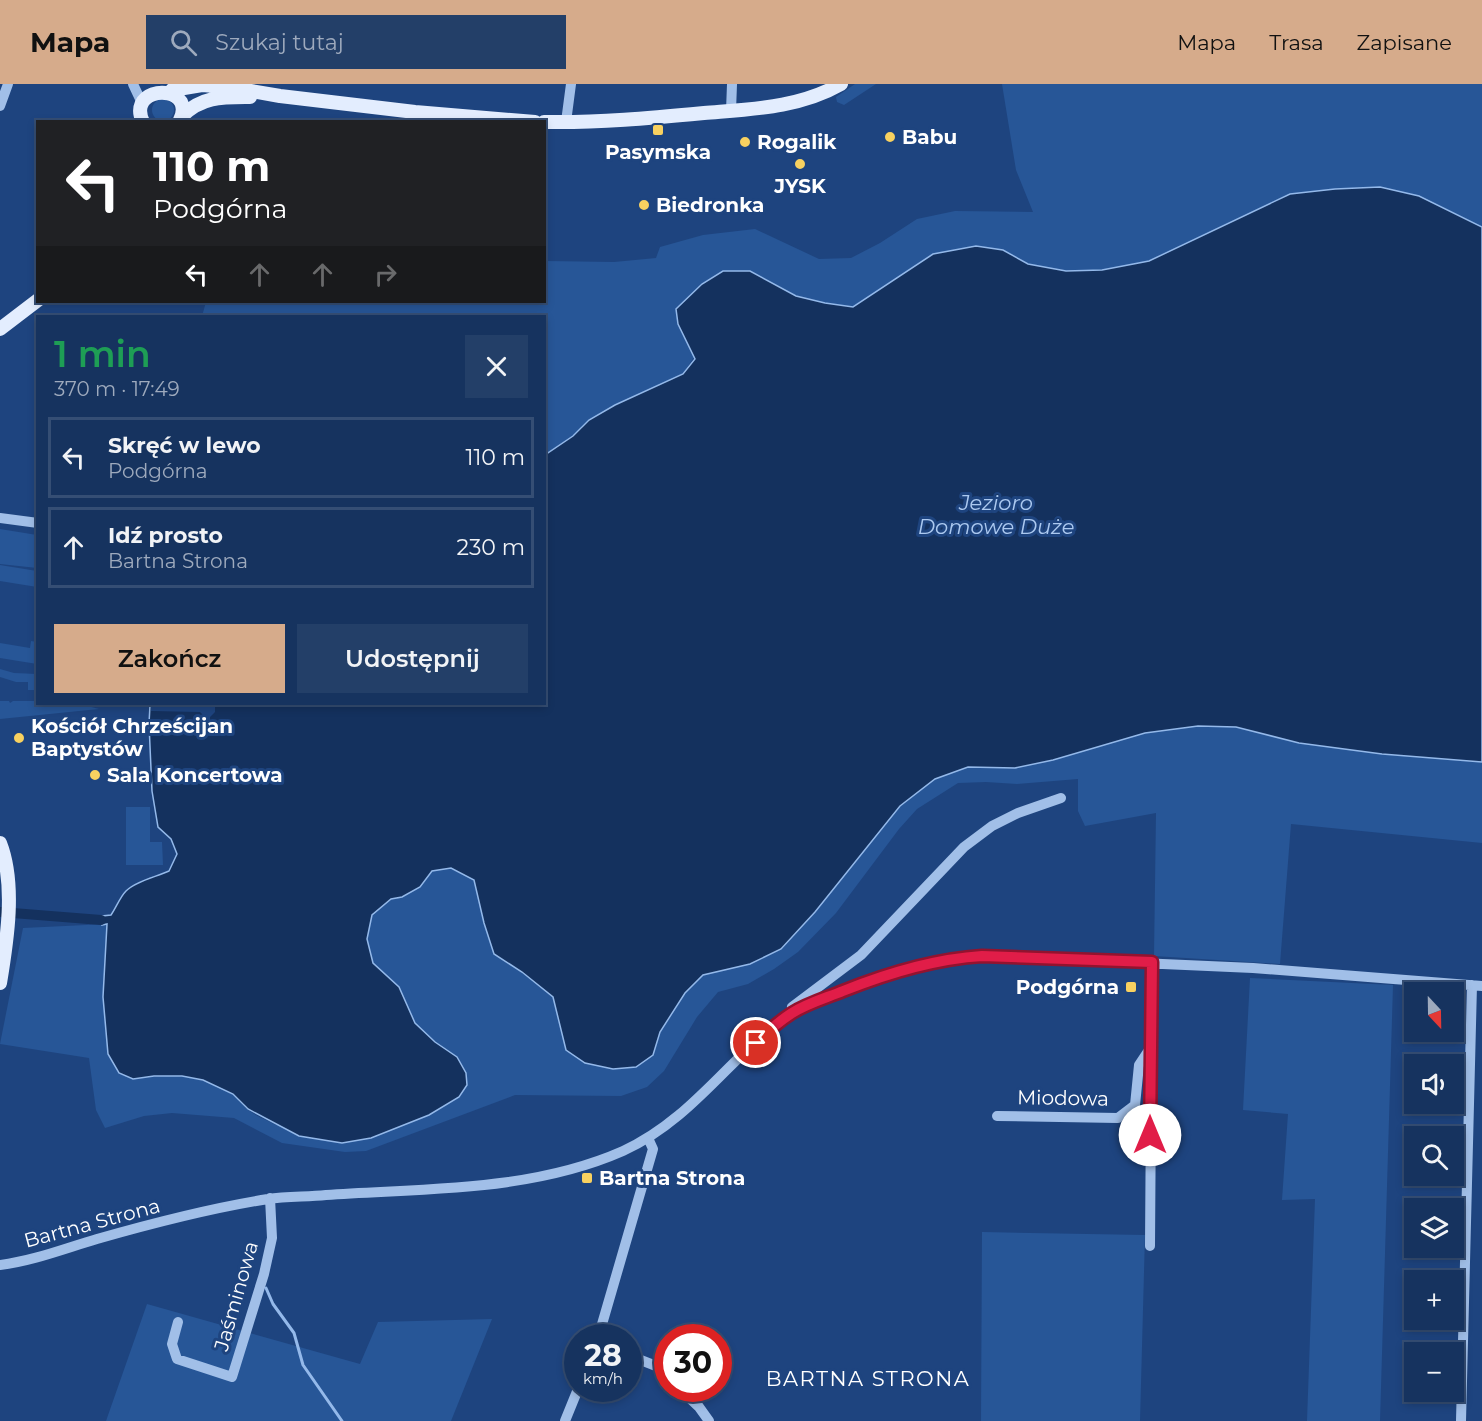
<!DOCTYPE html>
<html lang="pl">
<meta charset="utf-8">
<style>
body{margin:0;font-family:Montserrat,sans-serif;background:#233f68;color:#f1f3f6;height:100vh;display:flex;flex-direction:column;font-size:22px;white-space:nowrap}
*{box-sizing:border-box;margin:0}
p{font-size:20px;color:#9eaabd}
.icon{flex:none;width:33px;height:33px;fill:none;stroke:currentColor;stroke-width:2;stroke-linecap:round;stroke-linejoin:round}
.map{position:relative;flex:1;overflow:hidden}
.details{position:absolute;left:36px;top:231px;width:510px;height:390px;display:flex;flex-direction:column;background:#16335f;border-radius:0px;box-shadow:0 3px 9px #0003,0 0 0 2px #354e74}
.details>*{flex:none}
.banner{position:absolute;left:36px;top:36px;width:510px;height:183px;border-radius:0px;box-shadow:0 3px 9px #0003,0 0 0 2px #354e74;background:#202124;color:#fff;overflow:hidden}
.needle{width:39px;rotate:158deg}
.controls{position:absolute;left:1404px;top:898px;display:grid;gap:12px}
.controls a{display:grid;place-items:center;width:60px;height:60px;border-radius:0px;background:#16335f;box-shadow:0 3px 9px #0003,0 0 0 2px #354e74;font-size:30px}
.speed{position:absolute;left:564px;top:1240px;display:flex;gap:12px;font-size:30px;font-weight:700;text-align:center}
.speed>*{display:grid;place-content:center;width:78px;height:78px;border-radius:50%;background:#16335f;box-shadow:0 3px 9px #0003,0 0 0 2px #354e74;line-height:1}
.speed small{font-size:15px;font-weight:400}
.speed .limit{border:9px solid #d22;background:#fff;color:#111}
.pin{position:absolute;display:grid;place-items:center;width:51px;height:51px;color:#fff;margin:-26px;border:3px solid #fff;border-radius:50%;box-shadow:0 2px 6px #0007}
.me{position:absolute;width:66px;margin:-33px;rotate:0deg;stroke-linejoin:round;filter:drop-shadow(0 0 4px #0008)}
.turn{display:flex;align-items:center;gap:21px;height:126px;padding:0 18px;font-size:27px}
.turn .icon{width:78px;height:78px;stroke-width:2.5}
.turn b{display:block;font-size:42px;line-height:51px}
.lanes{display:flex;align-items:center;height:57px;padding:0 18px;background:#0003;justify-content:center;gap:30px;direction:ltr}
.lanes .off{opacity:.35}
.round{display:grid;place-items:center;flex:none;width:63px;height:63px;border-radius:0px;background:#233f68}
.overview{display:flex;align-items:center;justify-content:space-between;height:102px;padding:0 18px}
h1{font-size:36px;font-weight:600;line-height:45px;color:#1e9e55}
.button{display:flex;gap:12px;margin-top:auto;padding:12px 18px}
.button a{flex:1;height:69px;border-radius:0px;background:#d6ab8b;color:#111;font-size:24px;font-weight:600;line-height:69px;text-align:center}
.button a+a{background:#233f68;color:#f1f3f6}
ul{padding:0;list-style:none}
li{display:flex;align-items:center;gap:18px;height:81px;margin:0 12px 9px;padding:0 6px;border:3px solid #354e74;border-radius:0px}
li div{flex:1}
li b{display:block;font-size:22px}
li em{font-style:normal}
header{display:flex;align-items:center;gap:36px;box-sizing:border-box;height:84px;padding:0 30px;background:#d6ab8b;color:#111}
header strong{font-size:28px}
nav{display:flex;gap:33px;margin-inline-start:auto;font-size:21px}
.search{width:420px;height:54px;background:#233f68;display:flex;align-items:center;gap:15px;box-sizing:border-box;padding:0 21px;border-radius:0px;color:#9eaabd;font-size:22px}
.map>svg:first-child{display:block}
.green{fill:#275697}
.water{fill:#14315e;stroke:#94b9ea;stroke-width:1.5}
.pier{fill:#1e447f}
.lines{fill:none;stroke-linecap:round;stroke-linejoin:round}
.stream{stroke:#94b9ea;stroke-width:3}
.canal{stroke:#14315e;stroke-width:10}
.minor{stroke:#a1bfe8;stroke-width:10}
.major{stroke:#e3edfe;stroke-width:14}
.route-casing{stroke:#92132f;stroke-width:15}
.route{stroke:#e11d48;stroke-width:10}
.poi-dot{fill:#f8d160;stroke:#1e447f;stroke-width:2}
.labels{text-anchor:middle;stroke-width:6;stroke-linejoin:round;paint-order:stroke}
.poi-label{font-size:20px;font-weight:bold;fill:#fff;stroke:#1e447f;text-anchor:start}
.street-label{font-size:20px;fill:#fff;stroke:#1e447f}
.water-label{font-size:21px;font-style:italic;fill:#acc9f0;stroke:#1e447f}
.neighbourhood-label{font-size:21px;letter-spacing:1.5px;fill:#fff;stroke:#1e447f}
</style>
<header>
<strong>Mapa</strong>
<div class="search"><svg class="icon" aria-label="search" viewBox="0 0 24 24"><circle cx="10" cy="10" r="6"/><path d="M15 15l6 6"/></svg>Szukaj tutaj</div>
<nav><a>Mapa</a><a>Trasa</a><a>Zapisane</a></nav>
</header>
<div class="map">
<svg width="1482" height="1337" viewBox="0 0 1482 1337">
<rect width="100%" height="100%" fill="#1e447f"/>
<path class="green" d="M 855,0 L 876,0 L 844,21 L 837,18 L 836,13 Z
M 1002,0 L 1482,0 L 1482,143 L 1419,112 L 1290,110 L 1149,177 L 1102,186 L 1066,187 L 1028,180 L 1003,166 L 933,170 L 853,223 L 825,219 L 796,212 L 750,187 L 683,290 L 615,321 L 589,336 L 573,352 L 545,371 L 544,232 L 202,232 L 206,218 L 544,218 L 545,177 L 614,178 L 656,174 L 660,163 L 703,151 L 755,145 L 819,175 L 851,174 L 880,159 L 917,135 L 955,127 L 1033,128 L 1016,86 Z
M152 26a11 11 0 1 1 22 0a11 11 0 1 1-22 0Z
M 0,445 L 37,451 L 37,484 L 0,480 Z
M 0,481 L 37,487 L 37,503 L 0,497 Z
M 31,557 L 37,558 L 37,580 L 0,574 L 0,559 L 30,564 Z
M 0,585 L 14,589 L 37,590 L 37,606 L 28,606 L 28,598 L 16,598 L 0,593 Z
M 0,617 L 9,617 L 10,619 L 13,617 L 37,617 L 38,620 L 80,620 L 99,625 L 0,635 Z
M 1198,642 L 1236,643 L 1299,659 L 1382,670 L 1482,678 L 1482,759 L 1291,740 L 1280,880 L 1154,872 L 1156,729 L 1085,742 L 1078,727 L 1078,695 L 1017,700 L 986,698 L 958,699 L 917,725 L 899,745 L 836,829 L 798,868 L 774,885 L 748,900 L 718,908 L 697,933 L 664,987 L 647,1003 L 621,1012 L 515,1011 L 366,1067 L 345,1068 L 282,1059 L 234,1034 L 172,1029 L 144,1032 L 105,1044 L 96,1026 L 89,974 L 0,960 L 23,844 L 107,840 L 103,913 L 133,995 C 167,990 201,990 231,1009 C 238,1013 242,1021 248,1026 C 256,1032 267,1036 276,1041 L 457,973 L 435,958 L 415,939 L 399,903 L 373,879 L 367,855 L 372,831 L 391,815 L 402,813 L 420,803 L 432,787 L 451,784 L 474,796 L 484,839 L 494,870 L 522,888 L 553,913 L 560,941 L 585,979 L 613,985 L 636,983 L 653,971 L 660,948 L 685,909 L 703,891 L 781,865 L 815,828 L 900,722 L 935,695 L 968,683 L 1015,684 L 1053,676 L 1145,649 Z
M 126,723 L 150,723 L 150,758 L 162,758 L 163,781 L 126,781 Z
M 1250,894 L 1393,901 L 1380,1337 L 1307,1337 L 1315,1115 L 1282,1116 L 1288,1030 L 1243,1026 Z
M 982,1148 L 1145,1151 L 1140,1337 L 981,1337 Z
M 147,1220 L 360,1280 L 378,1238 L 492,1235 L 451,1337 L 106,1337 Z"/>
<path class="water" d="M 1380,103 L 1419,112 L 1482,143 L 1482,678 L 1382,670 L 1299,659 L 1236,643 L 1198,642 L 1145,649 L 1053,676 L 1015,684 L 968,683 L 935,695 L 900,722 L 815,828 L 781,865 L 750,880 L 703,891 L 685,909 L 660,948 L 653,971 L 636,983 L 613,985 L 585,979 L 566,966 L 553,913 L 522,888 L 494,870 L 484,839 L 474,796 L 451,784 L 432,787 L 420,803 L 402,813 L 391,815 L 372,831 L 367,855 L 373,879 L 399,903 L 415,939 L 435,958 L 457,973 L 466,989 L 467,1001 L 459,1013 L 429,1031 L 371,1054 L 342,1059 L 299,1052 L 248,1025 L 233,1010 L 203,996 L 182,992 L 154,992 L 133,995 L 119,989 L 108,970 L 103,913 L 107,840 L 102,841 L 102,832 L 111,831 C 116,824 120,813 126,807 C 136,797 156,793 169,787 L 177,770 L 171,755 L 158,743 L 152,707 L 149,640 L 150,621 L 544,620 L 545,371 L 573,352 L 589,336 L 615,321 L 683,290 L 695,275 L 678,240 L 676,225 L 702,200 L 723,187 L 750,187 L 796,212 L 825,219 L 853,223 L 933,170 L 976,162 L 1003,166 L 1028,180 L 1066,187 L 1102,186 L 1149,177 L 1290,110 L 1335,105 Z"/>
<path class="pier" d="M 203,620 L 212,620 L 215,622 L 215,628 L 210,633 L 210,646 L 215,647 L 215,652 L 204,652 L 204,632 L 200,628 L 151,627 L 151,621 L 200,622 Z"/>
<g class="lines">
<path class="stream" d="M 266,1204 L 273,1220 L 294,1249 L 303,1281 L 342,1337"/>
<path class="canal" d="M 0,828 L 101,836"/>
<path class="minor" d="M 133,0 L 141,17
M 0,22 L 8,0
M 731,27 L 732,0
M 566,38 L 571,0
M 0,434 L 38,439
M 793,925 L 792,923 L 861,871 L 964,763 L 992,742 L 1018,729 L 1061,714
M 997,1032 L 1118,1034 L 1135,1021 L 1139,981 L 1151,963
M 1150,1162 L 1152,878
M 0,1181 C 33,1177 66,1164 97,1155 C 153,1139 211,1124 268,1115 C 287,1112 307,1113 326,1111 C 425,1104 530,1108 623,1067 C 685,1039 723,984 773,942 C 793,926 816,917 839,908 C 886,891 932,875 982,872 L 1253,884 L 1482,902
M 178,1238 L 172,1260 L 177,1275 L 232,1293 L 264,1190 L 272,1154 L 270,1114
M 598,1254 L 653,1065 L 648,1054
M 628,1271 L 656,1282 L 668,1292
M 680,1305 L 699,1323 L 709,1337
M 565,1337 L 578,1305
M 1461,1337 L 1472,901"/>
<path class="major" d="M 172,6 L 202,1 L 228,3 L 280,12 L 415,28 L 535,38
M 182,32 C 202,12 223,13 250,13
M 143,38 C 129,9 170,0 181,18 C 184,24 183,30 180,36
M 544,38 C 598,39 651,34 704,29 C 752,25 799,24 841,0
M 0,245 L 38,216
M 0,759 C 16,800 7,857 0,899"/>
</g>
<g class="lines">
<defs>
<path id="route" d="M 756,959 C 767,948 778,938 792,929 C 808,919 826,914 843,907 C 888,889 934,875 982,872 L 1152,878 L 1150,1051"/>
</defs>
<use href="#route" class="route-casing"/>
<use href="#route" class="route"/>
</g>
<g class="poi-dot">
<rect x="652" y="40" width="12" height="12" rx="3"/>
<circle cx="890" cy="53" r="6"/>
<circle cx="745" cy="58" r="6"/>
<circle cx="800" cy="80" r="6"/>
<circle cx="644" cy="121" r="6"/>
<circle cx="19" cy="654" r="6"/>
<circle cx="95" cy="691" r="6"/>
<rect x="1125" y="897" width="12" height="12" rx="3"/>
<rect x="581" y="1088" width="12" height="12" rx="3"/>
</g>
<g class="labels">
<g class="poi-label">
<text x="902" y="60">Babu</text>
<text x="757" y="65">Rogalik</text>
<text x="658" y="75" text-anchor="middle">Pasymska</text>
<text x="800" y="109" text-anchor="middle">JYSK</text>
<text x="656" y="128">Biedronka</text>
<text x="31" y="649">Kościół Chrześcijan<tspan x="31" dy="23">Baptystów</tspan></text>
<text x="107" y="698">Sala Koncertowa</text>
<text x="1119" y="910" text-anchor="end">Podgórna</text>
<text x="599" y="1101">Bartna Strona</text>
</g>
<g class="street-label">
<text transform="translate(1063 1014) rotate(1)" y="7">Miodowa</text>
<text transform="translate(92 1139) rotate(-15)" y="7">Bartna Strona</text>
<text transform="translate(236 1212) rotate(-74)" y="7">Jaśminowa</text>
</g>
<g class="water-label">
<text x="996" y="426">Jezioro<tspan x="996" dy="24">Domowe Duże</tspan></text>
</g>
<g class="neighbourhood-label">
<text x="868" y="1302">BARTNA STRONA</text>
</g>
</g>
</svg>
<div class="controls">
<a><svg class="needle" viewBox="-14 -14 28 28"><path d="M0-13l5 13h-10z" fill="#e53935"/><path d="M0 13l5-13h-10z" fill="#9eaabd"/></svg></a>
<a><svg class="icon" aria-label="sound" viewBox="0 0 24 24"><path d="M4 9h4l5-4v14l-5-4H4zM17 9q2 3 0 6"/></svg></a>
<a><svg class="icon" aria-label="search" viewBox="0 0 24 24"><circle cx="10" cy="10" r="6"/><path d="M15 15l6 6"/></svg></a>
<a><svg class="icon" aria-label="layers" viewBox="0 0 24 24"><path d="M12 4l9 5-9 5-9-5zM3 14l9 5 9-5"/></svg></a>
<a>+</a>
<a>−</a>
</div>
<div class="speed"><div>28<small>km/h</small></div><div class="limit">30</div></div>
<div class="pin" style="left:756px;top:959px;background:#d93025"><svg class="icon" aria-label="arrive" viewBox="0 0 24 24"><path d="M6 21V4h12l-3 4 3 4H6"/></svg></div>
<svg class="me" style="left:1150px;top:1051px" viewBox="-20 -20 40 40"><circle r="19" fill="#fff"/><path d="M0-13L10 11 0 6-10 11z" fill="#e11d48"/></svg>
<div class="banner">
<div class="turn"><svg class="icon" aria-label="left" viewBox="0 0 24 24"><path d="M17 20v-9H6M10 6l-5 5 5 5"/></svg><div><b>110 m</b>Podgórna</div></div>
<div class="lanes"><svg class="icon" aria-label="left" viewBox="0 0 24 24"><path d="M17 20v-9H6M10 6l-5 5 5 5"/></svg><svg class="icon off" aria-label="ahead" viewBox="0 0 24 24"><path d="M12 20V5M6 11l6-6 6 6"/></svg><svg class="icon off" aria-label="ahead" viewBox="0 0 24 24"><path d="M12 20V5M6 11l6-6 6 6"/></svg><svg class="icon off" aria-label="right" viewBox="0 0 24 24"><path d="M7 20v-9h11M14 6l5 5-5 5"/></svg></div>
</div>
<section class="details">
<div class="overview"><div><h1>1 min</h1><p>370 m · 17:49</p></div><a class="round"><svg class="icon" aria-label="close" viewBox="0 0 24 24"><path d="M6 6l12 12M18 6L6 18"/></svg></a></div>
<ul>
<li><svg class="icon" aria-label="left" viewBox="0 0 24 24"><path d="M17 20v-9H6M10 6l-5 5 5 5"/></svg><div><b>Skręć w lewo</b><p>Podgórna</p></div><em>110 m</em></li>
<li><svg class="icon" aria-label="ahead" viewBox="0 0 24 24"><path d="M12 20V5M6 11l6-6 6 6"/></svg><div><b>Idź prosto</b><p>Bartna Strona</p></div><em>230 m</em></li>
</ul>
<div class="button"><a>Zakończ</a><a>Udostępnij</a></div>
</section>
</div>
